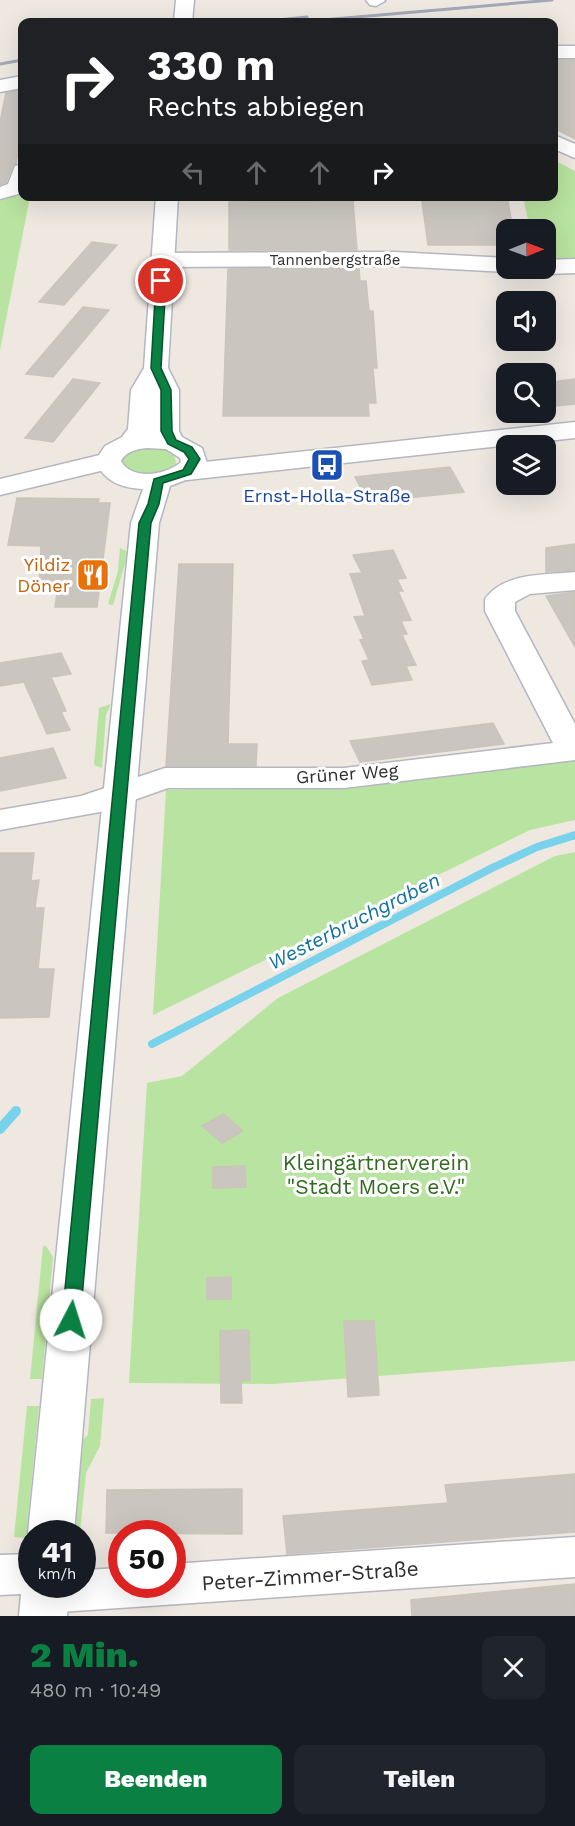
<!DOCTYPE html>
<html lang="de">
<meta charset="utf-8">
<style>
body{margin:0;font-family:"Work Sans",sans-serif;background:#20242c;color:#f1f3f6;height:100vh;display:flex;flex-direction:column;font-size:22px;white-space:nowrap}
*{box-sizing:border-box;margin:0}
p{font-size:20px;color:#9ea1a6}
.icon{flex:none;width:33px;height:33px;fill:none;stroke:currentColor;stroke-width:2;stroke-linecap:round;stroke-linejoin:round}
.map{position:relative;height:1616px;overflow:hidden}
.panel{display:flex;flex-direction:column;background:#171b24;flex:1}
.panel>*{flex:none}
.guide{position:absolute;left:18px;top:18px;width:540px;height:183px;border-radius:12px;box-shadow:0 6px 24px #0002;background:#202124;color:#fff;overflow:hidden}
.needle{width:39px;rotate:89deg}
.fabs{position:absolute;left:496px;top:219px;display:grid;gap:12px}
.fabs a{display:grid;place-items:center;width:60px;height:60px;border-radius:12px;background:#171b24;box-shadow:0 6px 24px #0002;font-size:30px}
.speed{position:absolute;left:18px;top:1520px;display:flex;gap:12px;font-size:30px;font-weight:700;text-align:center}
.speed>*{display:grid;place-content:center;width:78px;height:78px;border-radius:50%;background:#171b24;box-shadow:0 6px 24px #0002;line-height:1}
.speed small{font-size:15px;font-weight:400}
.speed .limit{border:9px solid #d22;background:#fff;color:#111}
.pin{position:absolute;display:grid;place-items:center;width:51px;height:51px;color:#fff;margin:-26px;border:3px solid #fff;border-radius:50%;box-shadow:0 2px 6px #0007}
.me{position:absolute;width:66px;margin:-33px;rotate:5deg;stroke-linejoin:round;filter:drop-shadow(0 0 4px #0008)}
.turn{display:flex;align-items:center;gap:21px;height:126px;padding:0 30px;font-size:27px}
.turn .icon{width:78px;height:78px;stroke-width:2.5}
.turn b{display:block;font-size:42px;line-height:51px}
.lanes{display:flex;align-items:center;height:57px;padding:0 30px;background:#0003;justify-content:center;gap:30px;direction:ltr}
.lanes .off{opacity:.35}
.round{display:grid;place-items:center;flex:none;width:63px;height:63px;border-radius:12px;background:#20242c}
.head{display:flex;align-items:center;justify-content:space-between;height:102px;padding:0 30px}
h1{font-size:36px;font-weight:800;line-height:45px;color:#0b8043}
.primary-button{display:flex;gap:12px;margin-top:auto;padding:12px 30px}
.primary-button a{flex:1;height:69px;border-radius:12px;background:#0b8043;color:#fff;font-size:24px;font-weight:800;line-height:69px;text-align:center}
.primary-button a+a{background:#20242c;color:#f1f3f6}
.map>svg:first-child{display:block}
.green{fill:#b9e3a0}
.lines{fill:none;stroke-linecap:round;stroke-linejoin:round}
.stream-far1{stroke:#78d2ec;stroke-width:8}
.stream{stroke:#78d2ec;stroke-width:10}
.building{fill:#cac6bf;stroke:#cac4ba;stroke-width:1.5}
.street-casing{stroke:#b4b7c0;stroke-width:3}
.secondary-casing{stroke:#b4b7c0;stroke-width:3}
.street{fill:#fff;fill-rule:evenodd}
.secondary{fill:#fff;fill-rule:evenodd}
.rail{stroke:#a3a7b7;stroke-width:3}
.route{fill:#0b8043;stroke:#07532c;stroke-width:1.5}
.labels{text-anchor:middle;stroke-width:6;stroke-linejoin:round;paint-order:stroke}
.far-street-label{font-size:15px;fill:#2e2e2e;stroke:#fff}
.transit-label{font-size:18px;fill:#164399;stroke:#fff}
.food-label{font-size:18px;fill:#c56008;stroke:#fff;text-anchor:end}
.street-label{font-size:18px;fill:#2e2e2e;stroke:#fff}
.water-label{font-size:20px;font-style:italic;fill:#11739e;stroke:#fff}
.near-park-label{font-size:21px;fill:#306b1d;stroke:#fff}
.near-street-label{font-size:21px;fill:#2e2e2e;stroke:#fff}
</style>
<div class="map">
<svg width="575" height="1616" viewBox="0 0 575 1616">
<rect width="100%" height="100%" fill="#eee8e1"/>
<path class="green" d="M 554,160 L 575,171 L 575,259 L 546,260 L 546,230 L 530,229 L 523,197 L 554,196 Z
M 0,194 L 30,197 L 0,350 Z
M 147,447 L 163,448 L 174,454 L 176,464 C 162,476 139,476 124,467 L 121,459 L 128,452 Z
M 120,548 L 128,552 L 127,557 L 113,605 L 108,604 L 118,571 Z
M 111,704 L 106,715 L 102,768 L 94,765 L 99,708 Z
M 575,757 L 575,820 L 530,830 L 153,1015 L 166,790 L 339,788 Z
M 575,852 L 575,1361 L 273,1384 L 129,1383 L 147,1083 L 182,1076 L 278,998 L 555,856 Z
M 43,1246 L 46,1246 L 53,1257 L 42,1379 L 30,1379 Z
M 104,1398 L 100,1446 L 86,1473 L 80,1533 L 69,1533 L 77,1444 L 88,1435 L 91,1399 Z
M 27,1406 L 39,1406 L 26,1538 L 14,1537 Z"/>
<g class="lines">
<path class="stream-far1" d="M 152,1044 L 492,868 L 537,847 L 575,835"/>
<path class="stream" d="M 0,1129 L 16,1111"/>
</g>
<path class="building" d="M 554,60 L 575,60 L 575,139 L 554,128 Z
M 22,90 L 22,131 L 16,163 L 13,165 L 6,182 L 0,185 L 0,122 L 6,93 Z
M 353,201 L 357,250 L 229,250 L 229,202 Z
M 422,201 L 508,201 L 513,230 L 507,230 L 507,245 L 428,245 Z
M 92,242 L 117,245 L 64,305 L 39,302 Z
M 359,268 L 360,281 L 366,281 L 369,311 L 373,311 L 377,368 L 373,368 L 376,403 L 368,403 L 369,416 L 223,416 L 228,269 Z
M 83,307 L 109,310 L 53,377 L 26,374 Z
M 73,379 L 100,383 L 53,442 L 25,438 Z
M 575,379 L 575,404 L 546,407 L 546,383 Z
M 450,467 L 464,492 L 368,502 L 355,477 Z
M 17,498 L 99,499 L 98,503 L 110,503 L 97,607 L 55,607 L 58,586 L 39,586 L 41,546 L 8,545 Z
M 575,544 L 575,570 L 546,572 L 546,548 Z
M 393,550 L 406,578 L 397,579 L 403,591 L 398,591 L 411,620 L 401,621 L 407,634 L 402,635 L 416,665 L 406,666 L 412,680 L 372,685 L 362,661 L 369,660 L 360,640 L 364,639 L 354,617 L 365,616 L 350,574 L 362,573 L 353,555 Z
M 179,564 L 233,564 L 228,744 L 257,744 L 256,766 L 166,766 Z
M 575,592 L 575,647 L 546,596 Z
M 61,653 L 71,674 L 51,677 L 66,711 L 61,712 L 70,730 L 47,734 L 24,682 L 0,686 L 0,663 Z
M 493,723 L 504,744 L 360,762 L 350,741 Z
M 53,748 L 66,778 L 0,791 L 0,758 Z
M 0,853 L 34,853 L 31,881 L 39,880 L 35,908 L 44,908 L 38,969 L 54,969 L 49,1017 L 0,1018 Z
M 224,1114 L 243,1131 L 222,1143 L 202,1126 Z
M 245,1166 L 246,1187 L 213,1188 L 213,1167 Z
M 231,1277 L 231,1299 L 207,1299 L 207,1278 Z
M 344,1321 L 374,1321 L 379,1395 L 348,1397 Z
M 249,1330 L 250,1380 L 241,1381 L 242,1403 L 221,1403 L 220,1331 Z
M 575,1474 L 575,1532 L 287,1554 L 283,1516 L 448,1503 L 445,1485 Z
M 242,1489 L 242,1534 L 106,1533 L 107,1490 Z
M 575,1584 L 575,1616 L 412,1616 L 411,1600 Z"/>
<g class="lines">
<defs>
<path id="street" d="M 366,0 L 384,0 L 385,1 L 376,6 L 370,5 Z
M 554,46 L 575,46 L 575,58 L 554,58 Z
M 22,76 L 22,88 L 0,92 L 0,80 Z
M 554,135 L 575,144 L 575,158 L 554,149 Z
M 22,164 L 22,193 L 0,199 L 0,187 L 8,184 L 15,166 Z
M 395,252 L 507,258 L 507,268 L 516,268 L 507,272 L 395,266 L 162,267 L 154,265 L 151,260 L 154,255 L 162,253 Z
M 575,259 L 575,273 L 546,274 L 536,268 L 546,268 L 546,260 Z
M 575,422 L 575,438 L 187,480 L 178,478 L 174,472 L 178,466 L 187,464 Z
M 108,453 L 117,455 L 121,461 L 117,467 L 0,495 L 0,479 Z
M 575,572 L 575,590 L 530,594 L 515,602 L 515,611 L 575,724 L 575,760 L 344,788 L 168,788 L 100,812 L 0,830 L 0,810 L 81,796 L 165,768 L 344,768 L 553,743 L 485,611 L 485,599 C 504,572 546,575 575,572 Z
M 575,1537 L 575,1577 L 45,1613 L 28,1607 L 22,1594 L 0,1595 L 0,1555 L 32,1554 L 32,1584 L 82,1584 L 82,1570 L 122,1568 L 122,1584 L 172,1584 L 172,1564 Z"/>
<path id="secondary" d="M 176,0 L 194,0 L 192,22 L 174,22 Z
M 156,196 L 178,196 L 168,368 L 179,390 L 179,431 L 182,437 L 202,448 L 207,463 L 196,476 L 170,486 L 159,523 L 74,1533 L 32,1533 L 32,1540 L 28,1533 L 131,523 L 143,489 C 120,488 105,481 95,461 L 105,446 L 122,437 L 128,429 L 131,390 L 144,368 ZM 147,448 L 166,449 L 180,458 L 181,462 C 167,475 132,481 121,461 C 126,451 137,449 147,448 Z
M 32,1569 L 32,1584 L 70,1584 L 67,1616 L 19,1616 L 22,1584 Z"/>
</defs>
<use href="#street" class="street-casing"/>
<use href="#secondary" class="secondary-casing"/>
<use href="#street" class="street"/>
<use href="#secondary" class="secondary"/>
<path class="rail" d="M 258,22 L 307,17
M 299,22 L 552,0
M 0,64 L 22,60"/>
</g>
<path class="route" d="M 161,278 L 166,281 L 161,368 L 171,390 L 172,431 L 176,440 L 192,447 L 200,459 L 191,474 L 163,483 L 159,504 L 151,523 L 80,1320 L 77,1325 L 65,1325 L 62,1320 L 139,523 L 148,504 L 154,479 L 183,470 L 189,459 L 184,452 L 168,444 L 161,431 L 161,390 L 151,368 L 156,281 Z"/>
<defs>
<symbol id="bus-square" viewBox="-11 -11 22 22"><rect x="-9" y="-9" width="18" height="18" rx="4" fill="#1a4fb4" stroke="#fff"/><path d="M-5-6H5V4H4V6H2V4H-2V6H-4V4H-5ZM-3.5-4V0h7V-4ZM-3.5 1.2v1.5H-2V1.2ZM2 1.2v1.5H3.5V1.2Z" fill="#fff"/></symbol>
<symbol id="restaurant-square" viewBox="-11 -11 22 22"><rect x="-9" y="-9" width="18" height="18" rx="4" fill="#e8710a" stroke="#fff"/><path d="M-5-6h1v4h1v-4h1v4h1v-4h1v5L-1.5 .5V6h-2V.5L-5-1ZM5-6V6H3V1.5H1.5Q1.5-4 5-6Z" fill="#fff"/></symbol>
</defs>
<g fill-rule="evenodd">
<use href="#bus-square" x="308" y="446" width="38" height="38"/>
<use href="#restaurant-square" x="74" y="556" width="38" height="38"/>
</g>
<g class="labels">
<g class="far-street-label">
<text x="335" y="265">Tannenbergstraße</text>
</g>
<g class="transit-label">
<text x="327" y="502">Ernst-Holla-Straße</text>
</g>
<g class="food-label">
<text x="70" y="571">Yildiz<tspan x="70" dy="21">Döner</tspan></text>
</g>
<g class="street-label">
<text transform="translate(347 774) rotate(-4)" y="6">Grüner Weg</text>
</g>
<g class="water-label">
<text transform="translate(354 921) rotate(-27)" y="7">Westerbruchgraben</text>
</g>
<g class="near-park-label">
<text x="376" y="1170">Kleingärtnerverein<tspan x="376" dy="24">"Stadt Moers e.V."</tspan></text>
</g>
<g class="near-street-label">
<text transform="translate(310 1576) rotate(-4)" y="7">Peter-Zimmer-Straße</text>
</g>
</g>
</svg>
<div class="fabs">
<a><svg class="needle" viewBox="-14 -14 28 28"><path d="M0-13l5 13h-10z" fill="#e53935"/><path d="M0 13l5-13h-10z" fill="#9ea1a6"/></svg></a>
<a><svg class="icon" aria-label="sound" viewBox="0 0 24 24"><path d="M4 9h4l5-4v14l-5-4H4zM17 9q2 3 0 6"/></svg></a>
<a><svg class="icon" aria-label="search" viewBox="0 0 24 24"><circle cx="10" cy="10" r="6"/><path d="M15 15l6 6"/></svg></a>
<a><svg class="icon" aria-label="layers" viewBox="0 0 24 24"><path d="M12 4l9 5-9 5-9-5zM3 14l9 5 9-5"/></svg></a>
</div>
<div class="speed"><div>41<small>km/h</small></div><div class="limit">50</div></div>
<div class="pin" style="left:161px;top:281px;background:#d93025"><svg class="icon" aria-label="arrive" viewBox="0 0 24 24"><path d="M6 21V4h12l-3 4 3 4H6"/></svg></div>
<svg class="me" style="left:71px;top:1320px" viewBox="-20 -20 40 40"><circle r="19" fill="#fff"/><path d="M0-13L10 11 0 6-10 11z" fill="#0b8043"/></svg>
<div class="guide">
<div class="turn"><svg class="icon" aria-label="right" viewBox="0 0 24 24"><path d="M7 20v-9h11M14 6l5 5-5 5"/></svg><div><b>330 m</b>Rechts abbiegen</div></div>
<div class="lanes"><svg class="icon off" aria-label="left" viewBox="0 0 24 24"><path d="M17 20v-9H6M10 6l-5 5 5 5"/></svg><svg class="icon off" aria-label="ahead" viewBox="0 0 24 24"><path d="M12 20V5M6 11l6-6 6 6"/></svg><svg class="icon off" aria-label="ahead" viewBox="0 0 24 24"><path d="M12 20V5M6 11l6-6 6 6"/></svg><svg class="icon" aria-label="right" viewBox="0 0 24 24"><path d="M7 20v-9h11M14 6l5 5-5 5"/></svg></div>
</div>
</div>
<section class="panel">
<div class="head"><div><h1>2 Min.</h1><p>480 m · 10:49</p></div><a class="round"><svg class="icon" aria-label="close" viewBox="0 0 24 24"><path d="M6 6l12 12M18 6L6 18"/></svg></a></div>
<div class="primary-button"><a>Beenden</a><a>Teilen</a></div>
</section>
